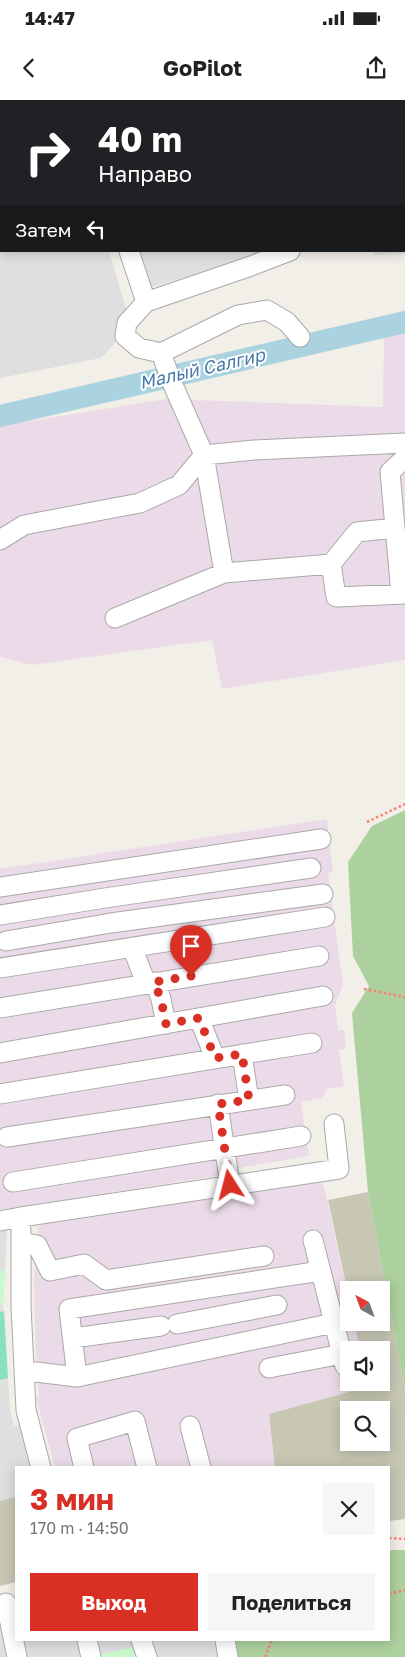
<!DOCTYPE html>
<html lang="ru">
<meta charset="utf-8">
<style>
body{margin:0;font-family:"Golos Text",sans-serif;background:#f6f6f6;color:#222;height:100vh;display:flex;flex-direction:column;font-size:19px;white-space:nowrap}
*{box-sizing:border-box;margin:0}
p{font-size:16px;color:#767676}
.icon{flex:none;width:28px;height:28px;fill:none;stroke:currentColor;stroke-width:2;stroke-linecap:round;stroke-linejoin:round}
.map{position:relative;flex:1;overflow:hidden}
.details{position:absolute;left:15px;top:1366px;width:375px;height:175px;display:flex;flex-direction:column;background:#fff;border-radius:0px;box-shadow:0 2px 12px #0003}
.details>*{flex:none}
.guide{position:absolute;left:0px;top:0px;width:405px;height:152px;box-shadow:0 2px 12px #0003;background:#202124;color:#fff;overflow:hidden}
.needle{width:32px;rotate:319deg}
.fabs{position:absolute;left:340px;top:1181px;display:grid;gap:10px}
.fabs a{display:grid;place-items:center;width:50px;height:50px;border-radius:0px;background:#fff;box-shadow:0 2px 12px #0003;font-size:25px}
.pin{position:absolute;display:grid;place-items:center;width:42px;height:42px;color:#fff;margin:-51px -21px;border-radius:50% 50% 50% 0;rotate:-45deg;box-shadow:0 0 5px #0007}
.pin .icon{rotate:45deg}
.me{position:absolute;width:55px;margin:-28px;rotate:351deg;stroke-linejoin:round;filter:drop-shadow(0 0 4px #0008)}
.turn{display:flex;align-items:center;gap:18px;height:105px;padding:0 15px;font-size:22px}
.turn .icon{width:65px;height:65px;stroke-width:2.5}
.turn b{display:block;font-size:35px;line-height:42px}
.then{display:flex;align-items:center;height:48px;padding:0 15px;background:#0003;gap:10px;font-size:19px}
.round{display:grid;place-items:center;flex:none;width:52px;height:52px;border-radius:0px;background:#f6f6f6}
.summary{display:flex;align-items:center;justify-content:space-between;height:85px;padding:0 15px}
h1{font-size:30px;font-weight:700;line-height:38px;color:#d93025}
.primary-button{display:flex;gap:10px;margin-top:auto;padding:10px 15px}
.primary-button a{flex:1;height:58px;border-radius:0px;background:#d93025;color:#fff;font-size:20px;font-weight:700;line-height:58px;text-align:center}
.primary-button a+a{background:#f6f6f6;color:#222}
.status{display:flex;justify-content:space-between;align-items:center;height:35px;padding:0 25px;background:#fff;direction:ltr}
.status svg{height:14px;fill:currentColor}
header{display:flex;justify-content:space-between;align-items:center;height:65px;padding:0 15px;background:#fff;font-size:22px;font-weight:700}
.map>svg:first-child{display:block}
.residential{fill:#e0dfdf}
.industrial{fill:#ebdbe8}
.construction{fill:#c7c7b4;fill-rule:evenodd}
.forest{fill:#add19e}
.park{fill:#c8facc}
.pitch{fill:#88e0be}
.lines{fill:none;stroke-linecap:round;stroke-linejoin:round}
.river{stroke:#aad3df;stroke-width:22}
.minor-casing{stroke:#a9a9a9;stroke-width:21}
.path{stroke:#fa8072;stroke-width:2.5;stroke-dasharray:2.5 2.5;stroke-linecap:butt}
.minor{stroke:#fff;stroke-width:19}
.route{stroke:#d93025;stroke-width:9;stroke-dasharray:0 16.2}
.labels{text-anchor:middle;stroke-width:4;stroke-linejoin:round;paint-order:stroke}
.water-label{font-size:18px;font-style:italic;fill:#4a7aab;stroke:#fff}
</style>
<div class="status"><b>14:47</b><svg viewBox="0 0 49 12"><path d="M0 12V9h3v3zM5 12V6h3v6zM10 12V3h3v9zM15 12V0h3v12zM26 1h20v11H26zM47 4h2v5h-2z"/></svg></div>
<header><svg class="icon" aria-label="back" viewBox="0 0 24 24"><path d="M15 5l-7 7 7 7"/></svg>GoPilot<svg class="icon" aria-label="share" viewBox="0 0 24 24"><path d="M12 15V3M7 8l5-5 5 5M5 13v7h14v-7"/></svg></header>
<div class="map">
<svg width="405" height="1557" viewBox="0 0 405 1557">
<rect width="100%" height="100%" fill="#f2efe9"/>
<path class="residential" d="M 0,0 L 67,1 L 1,1 L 1,151 L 109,151 L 131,226 L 101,258 L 0,278 Z
M 237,0 L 405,0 L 405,154 L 374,155 L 373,151 L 404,151 L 404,1 L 232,1 Z
M 131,151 L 264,151 L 263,154 L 142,190 Z
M 7,1130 L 3,1206 L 10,1310 L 14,1326 L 24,1323 L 35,1367 L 16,1368 L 16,1482 L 0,1486 L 0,1132 Z
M 0,1520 L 16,1540 L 234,1540 L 238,1557 L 0,1557 Z"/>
<path class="industrial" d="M 405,231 L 405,560 L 222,589 L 212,540 L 32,565 L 0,557 L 0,326 L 166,299 L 383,307 L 384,233 Z
M 327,719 L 333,772 L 328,773 L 343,885 L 335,906 L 338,930 L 344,930 L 346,949 L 339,950 L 344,986 L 327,989 L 322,998 L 301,1002 L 309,1056 L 234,1069 L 221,1075 L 0,1110 L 0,769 Z
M 322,1078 L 349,1198 L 349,1222 L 354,1223 L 360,1250 L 349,1250 L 349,1282 L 367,1283 L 368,1287 L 269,1314 L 276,1367 L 55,1367 L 36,1298 L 39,1297 L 36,1267 L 34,1180 L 38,1127 L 48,1120 Z"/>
<path class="construction" d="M 368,1092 L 405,1289 L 405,1419 L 389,1421 L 389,1368 L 275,1367 L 269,1314 L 367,1287 L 367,1283 L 381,1282 L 381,1250 L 360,1250 L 354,1223 L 381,1222 L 381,1190 L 349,1190 L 349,1198 L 328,1100 ZM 349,1310 L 381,1310 L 381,1342 L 349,1342 Z
M 16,1397 L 16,1482 L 0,1486 L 0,1401 Z"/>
<path class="forest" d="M 405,710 L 405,1289 L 368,1092 L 352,913 L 369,886 L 353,856 L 348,762 L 372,726 Z
M 389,1450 L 405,1450 L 405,1557 L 238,1557 L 234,1540 L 389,1540 Z"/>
<path class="park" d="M 5,1170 L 3,1204 L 0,1205 L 0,1171 Z
M 139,1546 L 144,1557 L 93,1557 L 93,1556 Z"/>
<path class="pitch" d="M 4,1211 L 8,1278 L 0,1280 L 0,1212 Z"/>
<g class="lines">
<path class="river" d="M 0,316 L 405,222"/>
<defs>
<path id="minor" d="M 84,0 L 84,1
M 190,1 L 195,0
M 129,151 L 146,202
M 161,253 L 238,215 L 267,210 L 287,222 L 300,237
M 0,440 L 24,425 L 140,403 L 179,385 L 204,355 L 173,285 L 161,253 L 139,248 L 125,236 L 127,223 L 146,202 L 251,166 L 290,151
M 331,464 L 357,432 L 395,428
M 224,473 L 204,355 L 254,350 L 405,343 L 405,347
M 401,494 L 390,372 L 405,358
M 115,518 L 224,473 L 331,464 L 336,497 L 405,494
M 0,787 L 321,739
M 0,815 L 105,798 L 311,768
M 6,841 L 111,823 L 323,794
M 132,847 L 146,883
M 0,868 L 325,817
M 155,882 L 161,899 L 166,924
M 0,908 L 319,856
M 199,918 L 215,958
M 0,953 L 323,896
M 242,954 L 249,1000
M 0,994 L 312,943
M 218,1004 L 230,1085
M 7,1037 L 285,995
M 13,1082 L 301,1036
M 0,1121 L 21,1117 L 339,1069 L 334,1024
M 21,1130 L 21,1206 L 26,1310 L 41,1368
M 313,1140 L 345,1266
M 21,1142 L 37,1145 L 50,1171 L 84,1164 L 106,1180 L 264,1156
M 177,1224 L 277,1205
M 73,1238 L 161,1226
M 269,1268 L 342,1254
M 24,1273 L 36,1272 L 77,1277 L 334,1223
M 77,1277 L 69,1209 L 321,1171
M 190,1326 L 201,1368
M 84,1368 L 77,1338 L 135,1321 L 147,1368
M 6,1503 L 17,1557
M 87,1540 L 91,1557
M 141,1540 L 147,1557
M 225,1540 L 228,1557"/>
</defs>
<use href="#minor" class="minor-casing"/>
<path class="path" d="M 367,722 L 405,704
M 364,889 L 405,897
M 389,1438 L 405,1439
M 389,1494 L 405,1490
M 265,1557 L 272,1540"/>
<use href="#minor" class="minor"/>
</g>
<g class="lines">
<path class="route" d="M 191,876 L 154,882 L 161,899 L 166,924 L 199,918 L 215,958 L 242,954 L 249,1000 L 218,1004 L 230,1085"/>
</g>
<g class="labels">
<g class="water-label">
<text transform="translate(202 269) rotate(-13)" y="6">Малый Салгир</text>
</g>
</g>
</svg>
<div class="fabs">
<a><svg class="needle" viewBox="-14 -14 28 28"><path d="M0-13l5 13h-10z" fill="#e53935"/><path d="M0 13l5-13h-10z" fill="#767676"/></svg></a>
<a><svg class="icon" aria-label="sound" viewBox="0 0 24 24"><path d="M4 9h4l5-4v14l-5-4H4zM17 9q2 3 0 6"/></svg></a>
<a><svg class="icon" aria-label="search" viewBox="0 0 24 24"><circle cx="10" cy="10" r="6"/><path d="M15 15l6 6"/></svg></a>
</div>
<div class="pin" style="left:191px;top:876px;background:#d93025"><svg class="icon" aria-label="arrive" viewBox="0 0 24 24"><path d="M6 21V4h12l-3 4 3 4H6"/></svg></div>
<svg class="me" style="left:230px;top:1085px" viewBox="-20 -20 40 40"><path d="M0-17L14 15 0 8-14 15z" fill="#d93025" stroke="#fff" stroke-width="4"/></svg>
<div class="guide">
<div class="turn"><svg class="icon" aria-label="right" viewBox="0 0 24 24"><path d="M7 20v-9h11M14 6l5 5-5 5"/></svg><div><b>40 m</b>Направо</div></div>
<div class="then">Затем<svg class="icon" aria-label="left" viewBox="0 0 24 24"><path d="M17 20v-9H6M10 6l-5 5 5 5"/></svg></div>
</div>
<section class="details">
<div class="summary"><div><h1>3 мин</h1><p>170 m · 14:50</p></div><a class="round"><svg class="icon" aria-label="close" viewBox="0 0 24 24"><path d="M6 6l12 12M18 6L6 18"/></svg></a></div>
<div class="primary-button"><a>Выход</a><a>Поделиться</a></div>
</section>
</div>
